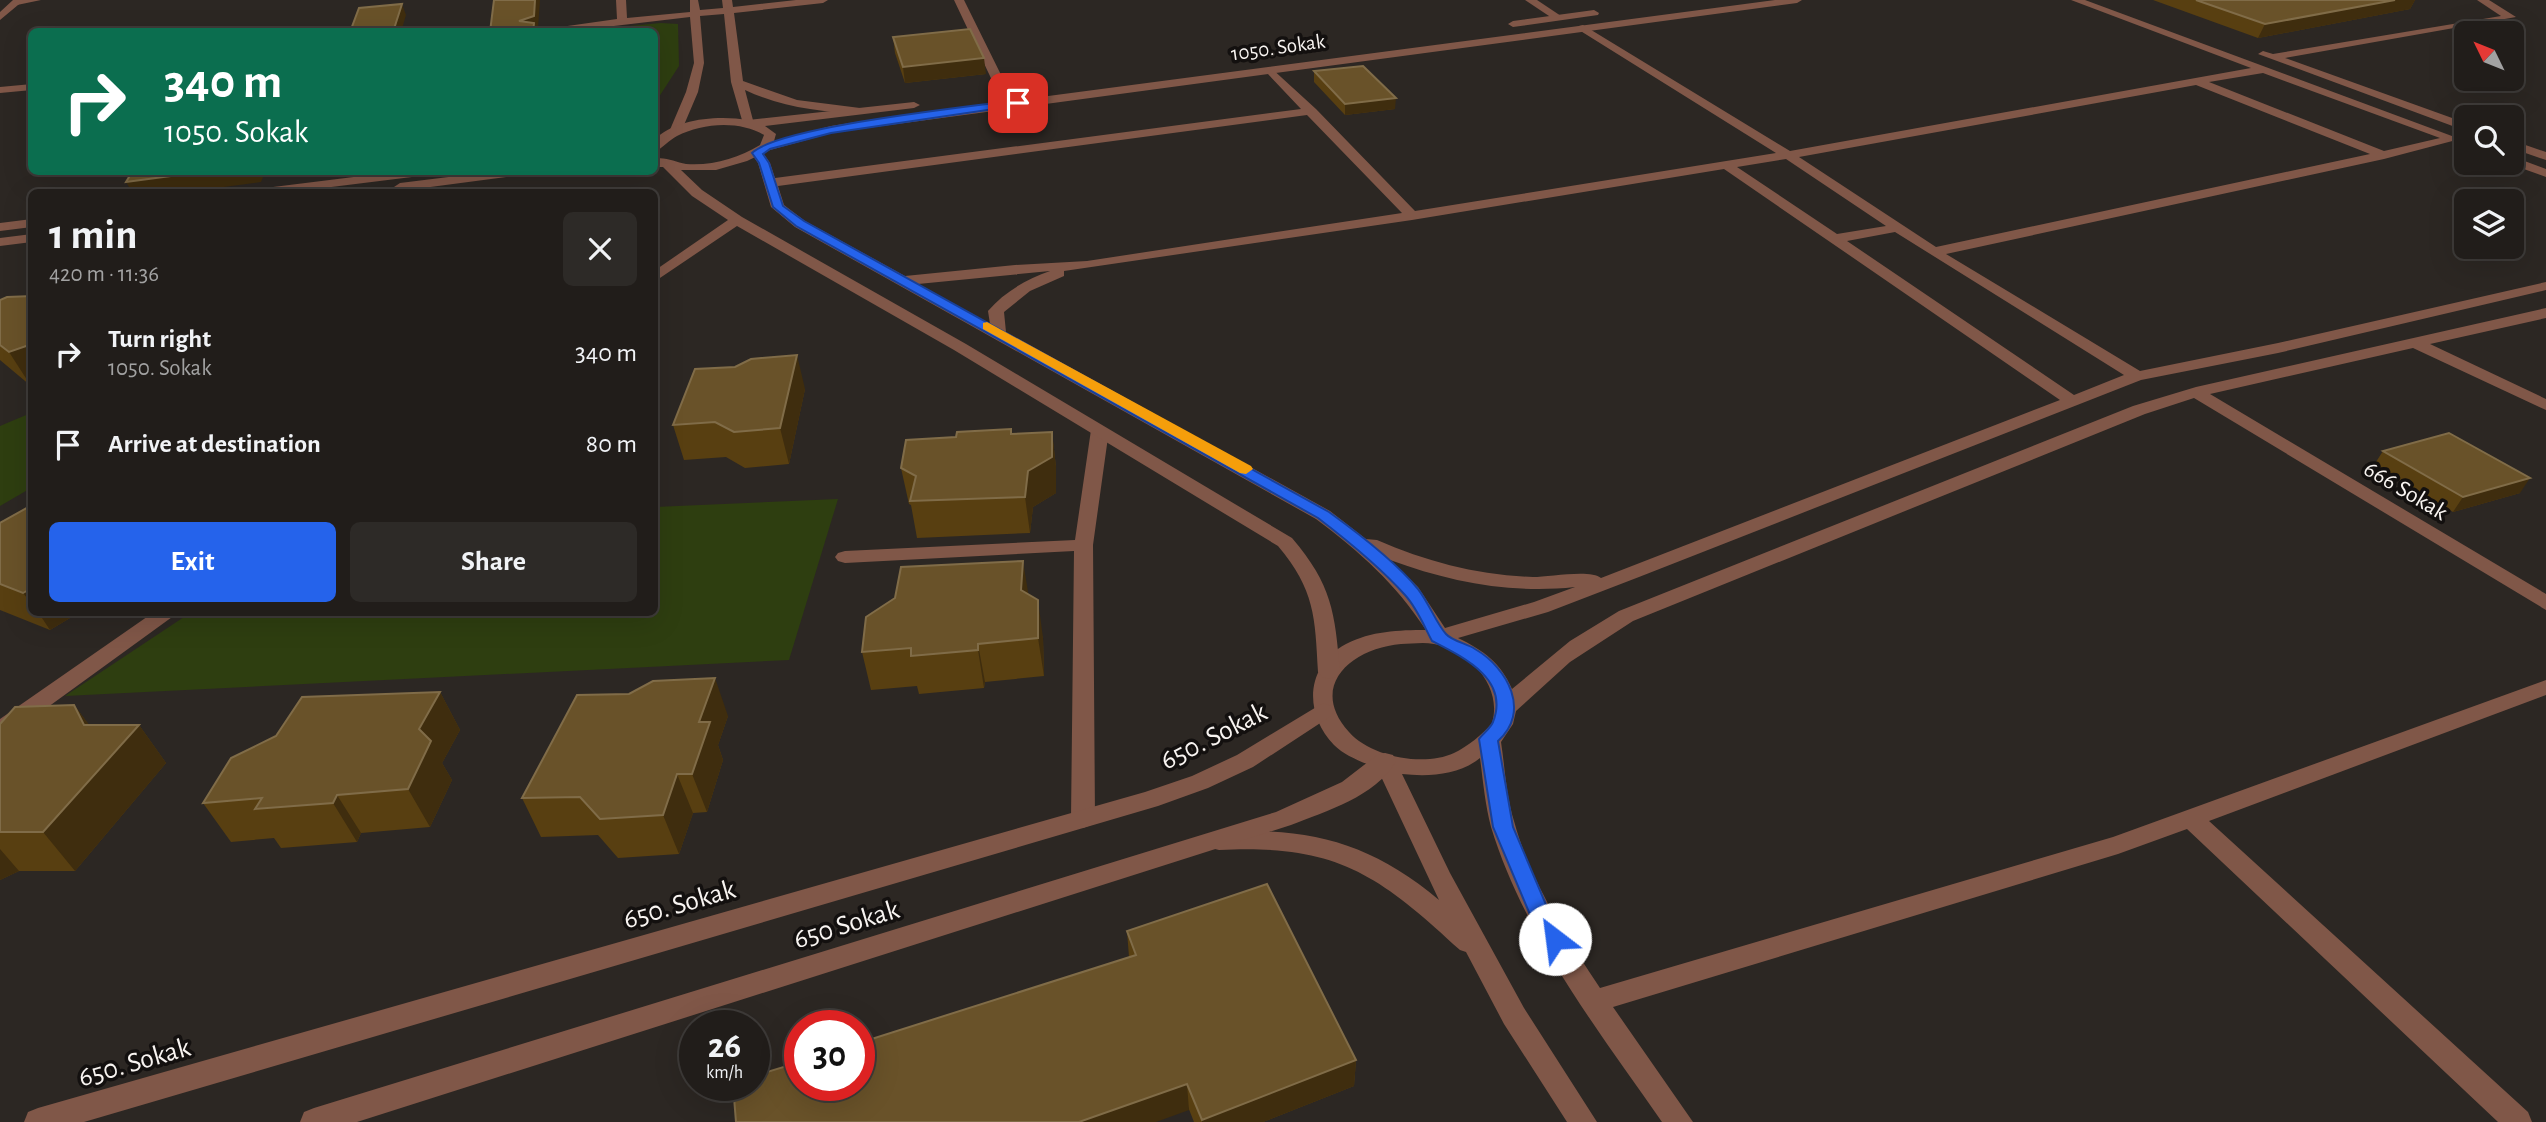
<!DOCTYPE html>
<meta charset="utf-8">
<style>
body{margin:0;font-family:"Alegreya Sans",sans-serif;background:#2d2a27;color:#f1f3f6;height:100vh;display:flex;flex-direction:column;font-size:26px;white-space:nowrap}
*{box-sizing:border-box;margin:0}
p{font-size:23px;color:#a2a2a2}
.icon{flex:none;width:38px;height:38px;fill:none;stroke:currentColor;stroke-width:2;stroke-linecap:round;stroke-linejoin:round}
.map{position:relative;flex:1;overflow:hidden}
.sheet{position:absolute;left:28px;top:189px;width:630px;height:427px;display:flex;flex-direction:column;background:#211d1a;border-radius:10px;box-shadow:0 7px 28px #0002,0 0 0 2px #3e3b39}
.sheet>*{flex:none}
.guide{position:absolute;left:28px;top:28px;width:630px;height:147px;border-radius:10px;box-shadow:0 7px 28px #0002,0 0 0 2px #3e3b39;background:#0b6e4f;color:#fff;overflow:hidden}
.needle{width:46px;rotate:313deg}
.controls{position:absolute;left:2454px;top:21px;display:grid;gap:14px}
.controls a{display:grid;place-items:center;width:70px;height:70px;border-radius:10px;background:#211d1a;box-shadow:0 7px 28px #0002,0 0 0 2px #3e3b39;font-size:35px}
.speed{position:absolute;left:679px;top:1010px;display:flex;gap:14px;font-size:35px;font-weight:700;text-align:center}
.speed>*{display:grid;place-content:center;width:91px;height:91px;border-radius:50%;background:#211d1a;box-shadow:0 7px 28px #0002,0 0 0 2px #3e3b39;line-height:1}
.speed small{font-size:18px;font-weight:400}
.speed .limit{border:10px solid #d22;background:#fff;color:#111}
.pin{position:absolute;display:grid;place-items:center;width:60px;height:60px;color:#fff;margin:-30px;border-radius:14px;box-shadow:0 4px 10px #0006}
.me{position:absolute;width:77px;margin:-38px;rotate:330deg;stroke-linejoin:round;filter:drop-shadow(0 0 5px #0008)}
.turn{display:flex;align-items:center;gap:24px;height:147px;padding:0 21px;font-size:32px}
.turn .icon{width:91px;height:91px;stroke-width:2.5}
.turn b{display:block;font-size:49px;line-height:60px}
.round{display:grid;place-items:center;flex:none;width:74px;height:74px;border-radius:10px;background:#2d2a27}
.head{display:flex;align-items:center;justify-content:space-between;height:119px;padding:0 21px}
h1{font-size:42px;font-weight:700;line-height:52px}
.button{display:flex;gap:14px;margin-top:auto;padding:14px 21px}
.button a{flex:1;height:80px;border-radius:10px;background:#2563eb;color:#fff;font-size:28px;font-weight:700;line-height:80px;text-align:center}
.button a+a{background:#2d2a27;color:#f1f3f6}
ul{padding:0;list-style:none}
li{display:flex;align-items:center;gap:21px;height:91px;padding:0 21px}
li div{flex:1}
li b{display:block;font-size:26px}
li em{font-style:normal}
.map>svg:first-child{display:block}
.green{fill:#2e3e10}
.lines{fill:none;stroke-linecap:round;stroke-linejoin:round}
.minor{fill:#805748;fill-rule:evenodd}
.tertiary{fill:#805748;fill-rule:evenodd}
.wall{fill:#583f11}
.shaded-wall{fill:#3f2d0e}
.building{fill:#695229;stroke:#806c48;stroke-width:2}
.route{fill:#2563eb;stroke:#184099;stroke-width:2}
.slow{fill:#f59e0b}
.labels{text-anchor:middle;stroke-width:7;stroke-linejoin:round;paint-order:stroke}
.far-street-label{font-size:21px;fill:#f8f4f1;stroke:#13100f}
.street-label{font-size:24px;fill:#f8f4f1;stroke:#13100f}
.near-street-label{font-size:28px;fill:#f8f4f1;stroke:#13100f}
</style>
<div class="map">
<svg width="2546" height="1122" viewBox="0 0 2546 1122">
<rect width="100%" height="100%" fill="#2c2723"/>
<path class="green" d="M 661,23 L 678,24 L 679,66 L 655,103 L 654,32 L 629,31 L 630,26 Z
M 31,413 L 31,488 L 0,506 L 0,426 Z
M 838,499 L 789,660 L 65,696 L 190,613 L 654,612 L 655,507 Z"/>
<g class="lines">
<path class="minor" d="M 13,0 L 41,0 L 17,5 L 14,4 Z
M 616,0 L 626,0 L 627,18 L 690,12 L 690,0 L 698,0 L 700,10 L 723,8 L 722,0 L 732,0 L 733,7 L 796,0 L 828,0 L 823,3 L 734,13 L 743,81 L 797,100 L 860,108 L 866,111 L 860,114 C 820,112 781,107 745,90 L 754,124 L 744,127 L 731,82 L 724,14 L 700,16 L 704,63 L 698,92 L 681,132 L 671,135 L 669,132 L 686,92 L 694,63 L 690,17 L 563,32 L 525,32 L 617,19 Z
M 954,0 L 964,0 L 1010,93 L 1008,95 L 998,93 Z
M 1525,0 L 1537,0 L 1564,18 L 1555,20 Z
M 2071,0 L 2085,0 L 2460,139 L 2384,159 L 1946,254 L 2140,371 L 2278,343 L 2546,282 L 2546,290 L 2278,353 L 2141,380 L 1639,577 L 1548,612 L 1458,638 C 1483,650 1501,663 1512,689 L 1570,641 L 1619,611 L 2133,406 L 2196,387 L 2546,308 L 2546,318 L 2430,344 L 2546,399 L 2546,410 L 2413,348 L 2210,394 L 2546,594 L 2546,610 L 2194,398 L 2145,414 L 1633,621 L 1570,662 L 1516,711 L 1513,724 L 1501,742 C 1505,768 1506,795 1514,821 C 1530,881 1566,937 1600,988 L 2113,837 L 2546,680 L 2546,695 L 2209,821 L 2528,1112 L 2532,1122 L 2498,1122 L 2187,829 L 2118,854 L 1613,1007 L 1693,1122 L 1662,1122 C 1598,1030 1524,935 1491,827 C 1485,804 1483,781 1480,758 C 1459,775 1429,777 1402,774 L 1450,873 L 1524,1008 L 1597,1122 L 1567,1122 L 1504,1024 L 1466,952 L 1460,950 C 1377,873 1335,844 1219,850 L 1211,848 L 1207,841 L 1211,834 L 1219,832 C 1308,827 1370,842 1439,900 L 1377,768 C 1362,762 1345,756 1334,745 C 1303,713 1306,665 1346,644 C 1371,631 1399,630 1426,630 C 1395,583 1361,553 1316,519 L 795,227 L 771,207 L 758,163 L 751,153 L 753,150 L 761,150 L 770,163 L 775,178 L 1301,109 L 1266,72 L 1265,70 L 1270,67 L 1316,109 L 1415,211 L 1776,153 L 1579,30 L 1579,26 L 1583,25 L 1790,151 L 2251,68 ZM 2263,73 L 2440,138 L 2384,151 L 2209,82 ZM 2196,85 L 2370,154 L 1936,247 L 1799,157 ZM 1307,115 L 1402,213 L 1087,261 L 1015,265 L 905,276 L 805,221 L 784,205 L 778,186 ZM 1786,159 L 1886,226 L 1837,234 L 1737,167 ZM 1724,169 L 2060,400 L 1601,578 C 1591,569 1548,577 1533,577 C 1478,575 1427,562 1377,540 L 1366,539 L 1330,511 L 1006,332 L 1004,312 L 1030,291 L 1064,276 L 1064,271 L 1412,220 ZM 1895,232 L 2124,375 L 2074,395 L 1847,241 ZM 1050,271 C 1027,279 1004,292 988,311 L 990,324 L 918,284 ZM 1390,560 C 1450,582 1511,594 1575,587 L 1534,602 L 1445,628 L 1418,587 ZM 1401,644 C 1411,644 1423,642 1434,644 C 1469,650 1503,686 1492,723 C 1483,734 1467,747 1454,753 C 1424,767 1371,757 1349,732 C 1307,685 1353,648 1401,644 Z
M 2477,0 L 2489,0 L 2516,17 L 2285,58 L 2466,123 L 2466,131 L 2258,54 L 2263,51 L 2273,54 L 2501,16 Z
M 32,84 L 32,90 L 0,93 L 0,87 Z
M 2511,140 L 2546,152 L 2546,160 L 2511,148 Z
M 2511,156 L 2546,169 L 2546,177 L 2507,163 L 2511,163 Z
M 1100,425 L 1109,430 L 1093,545 L 1095,819 L 1091,825 L 1083,828 L 1075,825 L 1071,819 L 1074,551 L 845,563 L 838,561 L 835,557 L 838,553 L 845,551 L 1075,540 L 1091,430 Z"/>
<path class="tertiary" d="M 13,0 L 24,0 L 0,20 L 0,12 Z
M 1775,0 L 1802,0 L 1797,3 L 882,126 L 832,133 L 770,150 L 747,161 L 716,170 L 681,170 L 702,190 L 742,217 L 966,344 L 1292,538 C 1332,585 1335,612 1340,672 L 1336,677 L 1329,679 L 1322,677 L 1318,672 C 1315,617 1315,590 1278,546 L 954,350 L 737,226 L 654,282 L 654,271 L 728,220 L 692,196 L 663,167 L 654,167 L 654,159 C 665,156 675,162 686,164 C 713,166 738,158 760,145 L 764,135 C 739,120 702,123 677,136 C 669,140 663,148 654,152 L 654,140 C 676,118 719,115 748,120 L 914,102 L 920,105 L 914,108 L 765,126 L 776,134 L 774,141 L 831,126 L 882,118 Z
M 1594,10 L 1599,13 L 1598,15 L 1513,27 L 1508,24 L 1513,21 Z
M 394,172 L 426,172 L 420,176 L 291,192 L 258,192 L 265,188 Z
M 489,172 L 520,172 L 514,176 L 400,191 L 394,187 L 400,183 Z
M 32,219 L 32,227 L 0,231 L 0,223 Z
M 32,234 L 32,242 L 0,246 L 0,238 Z
M 154,612 L 179,612 L 8,736 L 0,738 L 0,719 Z
M 1323,703 L 1331,706 L 1334,711 L 1331,716 L 1253,767 L 1208,788 L 1158,806 L 84,1122 L 24,1122 L 28,1112 L 38,1108 L 1145,792 L 1192,776 L 1237,755 Z
M 1385,753 L 1393,755 L 1396,761 C 1377,796 1326,811 1291,825 L 357,1122 L 300,1122 L 304,1112 L 314,1108 L 1276,812 L 1342,782 L 1377,755 Z"/>
</g>
<path class="wall" d="M 2153,0 L 2415,0 L 2410,9 L 2258,38 Z
M 893,37 L 986,74 L 905,83 L 895,53 Z
M 1314,71 L 1395,109 L 1345,115 L 1314,82 Z
M 0,300 L 31,386 L 0,360 Z
M 805,389 L 789,464 L 745,468 L 726,457 L 684,460 L 673,425 Z
M 1052,432 L 1056,467 L 1056,493 L 1033,507 L 1030,533 L 917,538 L 911,505 L 909,504 L 901,468 L 1012,434 Z
M 2383,451 L 2520,493 L 2453,512 L 2374,465 Z
M 32,505 L 32,612 L 80,612 L 50,630 L 0,610 L 0,523 Z
M 1028,595 L 1043,638 L 1044,676 L 985,682 L 984,688 L 919,694 L 917,686 L 871,690 L 862,652 Z
M 440,692 L 460,730 L 442,763 L 452,780 L 430,827 L 361,833 L 357,842 L 281,848 L 274,838 L 231,842 L 203,803 Z
M 74,705 L 89,725 L 139,725 L 166,763 L 75,871 L 19,871 L 0,880 L 0,724 Z
M 728,716 L 718,745 L 723,760 L 707,812 L 693,813 L 679,854 L 618,858 L 598,835 L 541,837 L 522,798 Z
M 1127,931 L 1356,1060 L 1354,1086 L 1263,1122 L 1194,1122 L 1129,957 Z"/>
<path class="shaded-wall" d="M 535,0 L 540,0 L 538,28 L 536,28 L 537,32 L 533,32 L 519,21 Z
M 2395,0 L 2415,0 L 2410,9 L 2258,38 L 2265,24 Z
M 402,4 L 406,15 L 401,32 L 393,32 Z
M 984,58 L 986,74 L 905,83 L 903,67 Z
M 1396,98 L 1395,109 L 1345,115 L 1345,104 Z
M 201,172 L 265,172 L 261,182 L 186,192 L 132,192 L 126,182 Z
M 32,344 L 32,386 L 31,386 L 9,352 Z
M 797,355 L 805,389 L 789,464 L 780,428 Z
M 1052,432 L 1056,467 L 1056,493 L 1033,507 L 1030,533 L 1025,497 L 1028,471 Z
M 2530,478 L 2520,493 L 2453,512 L 2463,497 Z
M 1023,561 L 1029,598 L 1021,590 Z
M 32,588 L 32,604 L 23,593 Z
M 1038,600 L 1043,638 L 1044,676 L 1038,638 Z
M 38,612 L 80,612 L 50,630 Z
M 978,644 L 985,682 L 984,688 L 978,650 Z
M 715,678 L 728,716 L 718,745 L 723,760 L 707,812 L 692,774 L 699,722 Z
M 440,692 L 460,730 L 442,763 L 452,780 L 430,827 L 408,789 L 419,729 Z
M 74,705 L 103,743 L 139,725 L 166,763 L 75,871 L 43,832 L 84,725 Z
M 677,774 L 693,813 L 679,854 L 663,815 Z
M 337,795 L 361,833 L 357,842 L 333,803 Z
M 0,849 L 19,871 L 0,880 Z
M 1356,1060 L 1354,1086 L 1263,1122 L 1202,1122 L 1202,1120 Z
M 1187,1084 L 1189,1110 L 1156,1122 L 1079,1122 Z"/>
<path class="building" d="M 494,0 L 535,0 L 534,16 L 519,21 L 534,23 L 533,32 L 490,32 Z
M 2196,0 L 2395,0 L 2265,24 Z
M 402,4 L 393,32 L 350,32 L 359,8 Z
M 970,29 L 984,58 L 903,67 L 893,37 Z
M 1363,66 L 1396,98 L 1345,104 L 1314,71 Z
M 132,172 L 201,172 L 126,182 Z
M 32,296 L 32,344 L 9,352 L 0,345 L 0,300 L 7,297 Z
M 797,355 L 780,428 L 734,432 L 715,422 L 673,425 L 695,369 L 735,367 L 751,359 Z
M 1011,429 L 1011,434 L 1052,432 L 1052,457 L 1028,471 L 1025,497 L 910,501 L 916,476 L 901,468 L 906,440 L 956,437 L 957,432 Z
M 2449,433 L 2530,478 L 2463,497 L 2383,451 Z
M 32,505 L 32,588 L 23,593 L 0,584 L 0,523 Z
M 1023,561 L 1021,590 L 1038,600 L 1038,638 L 978,644 L 978,650 L 911,656 L 911,648 L 862,652 L 866,617 L 895,598 L 901,567 Z
M 715,678 L 699,722 L 710,722 L 692,774 L 677,774 L 663,815 L 600,819 L 580,797 L 522,798 L 577,695 L 629,694 L 653,681 Z
M 440,692 L 419,729 L 431,741 L 408,789 L 337,795 L 333,803 L 255,809 L 262,798 L 203,803 L 231,758 L 276,736 L 302,697 Z
M 74,705 L 84,725 L 139,725 L 43,832 L 0,832 L 0,724 L 15,707 Z
M 1267,884 L 1356,1060 L 1202,1120 L 1187,1084 L 1079,1122 L 736,1122 L 733,1085 L 754,1085 L 754,1076 L 800,1062 L 800,1085 L 859,1085 L 859,1043 L 1136,955 L 1127,931 Z"/>
<path class="route" d="M 1018,100 L 1022,101 L 1022,105 L 831,133 L 770,149 L 763,154 L 769,163 L 783,206 L 804,221 L 1329,512 C 1358,533 1395,561 1418,589 C 1429,603 1436,623 1446,634 C 1452,641 1468,644 1475,649 C 1508,668 1531,712 1498,741 L 1513,827 L 1550,914 L 1565,939 L 1562,945 L 1555,947 L 1547,945 L 1534,924 L 1493,827 L 1479,739 C 1483,733 1490,729 1493,722 C 1510,679 1463,657 1432,641 C 1424,626 1417,608 1405,595 C 1379,566 1348,541 1318,518 L 796,226 L 773,207 L 759,163 L 752,153 C 780,126 970,107 1018,100 Z"/>
<path class="slow" d="M 987,322 L 1251,466 L 1253,469 L 1246,474 L 1240,473 L 983,329 L 983,323 Z"/>
<g class="labels">
<g class="far-street-label">
<text transform="translate(1278 47) rotate(-8)" y="7">1050. Sokak</text>
</g>
<g class="street-label">
<text transform="translate(2406 490) rotate(31)" y="8">666 Sokak</text>
</g>
<g class="near-street-label">
<text transform="translate(1213 735) rotate(-27)" y="10">650. Sokak</text>
<text transform="translate(679 903) rotate(-16)" y="10">650. Sokak</text>
<text transform="translate(846 923) rotate(-17)" y="10">650 Sokak</text>
<text transform="translate(134 1061) rotate(-16)" y="10">650. Sokak</text>
</g>
</g>
</svg>
<div class="controls">
<a><svg class="needle" viewBox="-14 -14 28 28"><path d="M0-13l5 13h-10z" fill="#e53935"/><path d="M0 13l5-13h-10z" fill="#a2a2a2"/></svg></a>
<a><svg class="icon" aria-label="search" viewBox="0 0 24 24"><circle cx="10" cy="10" r="6"/><path d="M15 15l6 6"/></svg></a>
<a><svg class="icon" aria-label="layers" viewBox="0 0 24 24"><path d="M12 4l9 5-9 5-9-5zM3 14l9 5 9-5"/></svg></a>
</div>
<div class="speed"><div>26<small>km/h</small></div><div class="limit">30</div></div>
<div class="pin" style="left:1018px;top:103px;background:#d93025"><svg class="icon" aria-label="arrive" viewBox="0 0 24 24"><path d="M6 21V4h12l-3 4 3 4H6"/></svg></div>
<svg class="me" style="left:1555px;top:939px" viewBox="-20 -20 40 40"><circle r="19" fill="#fff"/><path d="M0-13L10 11 0 6-10 11z" fill="#2563eb"/></svg>
<div class="guide">
<div class="turn"><svg class="icon" aria-label="right" viewBox="0 0 24 24"><path d="M7 20v-9h11M14 6l5 5-5 5"/></svg><div><b>340 m</b>1050. Sokak</div></div>
</div>
<section class="sheet">
<div class="head"><div><h1>1 min</h1><p>420 m · 11:36</p></div><a class="round"><svg class="icon" aria-label="close" viewBox="0 0 24 24"><path d="M6 6l12 12M18 6L6 18"/></svg></a></div>
<ul>
<li><svg class="icon" aria-label="right" viewBox="0 0 24 24"><path d="M7 20v-9h11M14 6l5 5-5 5"/></svg><div><b>Turn right</b><p>1050. Sokak</p></div><em>340 m</em></li>
<li><svg class="icon" aria-label="arrive" viewBox="0 0 24 24"><path d="M6 21V4h12l-3 4 3 4H6"/></svg><div><b>Arrive at destination</b></div><em>80 m</em></li>
</ul>
<div class="button"><a>Exit</a><a>Share</a></div>
</section>
</div>
